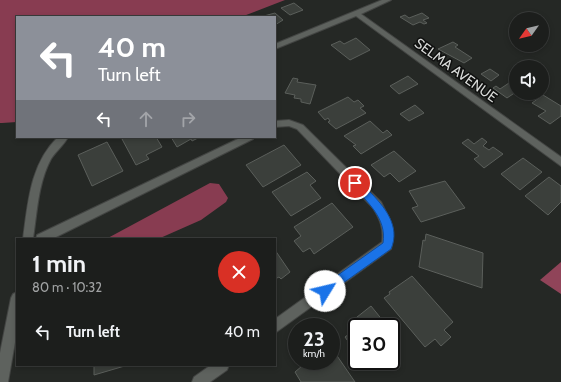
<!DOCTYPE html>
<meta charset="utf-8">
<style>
body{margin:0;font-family:Cabin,sans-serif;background:#292b29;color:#f1f3f6;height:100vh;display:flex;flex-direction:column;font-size:15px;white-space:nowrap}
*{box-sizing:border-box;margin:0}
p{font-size:13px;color:#a0a2a3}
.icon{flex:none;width:22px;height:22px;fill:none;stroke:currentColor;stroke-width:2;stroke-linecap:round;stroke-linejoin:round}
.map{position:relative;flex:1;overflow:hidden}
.side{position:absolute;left:16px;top:238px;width:260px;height:128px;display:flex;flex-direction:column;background:#1c1e1c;border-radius:0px;box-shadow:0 2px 6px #0003,0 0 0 1px #3a3c3b}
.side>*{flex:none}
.banner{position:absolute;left:16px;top:16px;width:260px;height:122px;border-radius:0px;box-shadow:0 2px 6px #0003,0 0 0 1px #3a3c3b;background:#8c9099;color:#fff;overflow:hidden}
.needle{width:26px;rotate:236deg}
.buttons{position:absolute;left:509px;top:12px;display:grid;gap:8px}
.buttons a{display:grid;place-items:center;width:40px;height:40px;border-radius:50%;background:#1c1e1c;box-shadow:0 2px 6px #0003,0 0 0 1px #3a3c3b;font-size:20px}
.speed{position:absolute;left:288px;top:318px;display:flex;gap:8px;font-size:20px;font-weight:700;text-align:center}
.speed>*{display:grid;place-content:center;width:52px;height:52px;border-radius:50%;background:#1c1e1c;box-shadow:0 2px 6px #0003,0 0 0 1px #3a3c3b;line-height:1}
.speed small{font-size:10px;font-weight:400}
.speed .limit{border:2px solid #111;border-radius:6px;background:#fff;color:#111}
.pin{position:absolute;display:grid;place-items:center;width:34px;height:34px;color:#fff;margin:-17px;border:2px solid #fff;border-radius:50%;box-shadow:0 1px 4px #0007}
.me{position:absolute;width:44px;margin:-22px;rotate:54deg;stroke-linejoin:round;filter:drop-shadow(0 0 3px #0008)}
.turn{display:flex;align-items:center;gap:14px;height:84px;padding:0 16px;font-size:18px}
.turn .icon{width:52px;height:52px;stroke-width:2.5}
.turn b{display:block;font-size:28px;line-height:34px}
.lanes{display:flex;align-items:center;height:38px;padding:0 16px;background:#0003;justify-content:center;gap:20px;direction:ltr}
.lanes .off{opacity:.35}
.round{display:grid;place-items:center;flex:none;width:42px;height:42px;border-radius:21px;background:#292b29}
.head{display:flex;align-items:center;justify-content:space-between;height:68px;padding:0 16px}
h1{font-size:24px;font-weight:700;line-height:30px}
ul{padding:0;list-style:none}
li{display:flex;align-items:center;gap:12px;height:52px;padding:0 16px}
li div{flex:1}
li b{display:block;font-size:15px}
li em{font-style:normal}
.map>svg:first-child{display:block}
.forest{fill:#904459}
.water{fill:#883c51}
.building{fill:#3b3f3b;stroke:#5b5f5b}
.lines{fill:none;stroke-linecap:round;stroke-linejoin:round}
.minor-casing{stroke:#434543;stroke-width:2}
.minor{fill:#5e625e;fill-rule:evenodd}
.route{fill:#1a73e8;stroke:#114b97}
.labels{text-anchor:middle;stroke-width:3;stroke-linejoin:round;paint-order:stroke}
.street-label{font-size:14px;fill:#d8dad8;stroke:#0f100f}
</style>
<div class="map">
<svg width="561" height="382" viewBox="0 0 561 382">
<rect width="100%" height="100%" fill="#252825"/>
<path class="forest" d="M 561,262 L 561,294 L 540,280 Z"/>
<path class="water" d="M 0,0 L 285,0 L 241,17 L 17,17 L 17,122 L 2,123 L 0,123 Z
M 210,183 L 219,184 L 228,198 L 226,202 L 201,220 L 158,239 L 106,239 Z"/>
<path class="building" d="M 294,3 L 303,10 L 290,15 L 281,8 Z
M 275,13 L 283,20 L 275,25 L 275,17 L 260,17 Z
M 422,13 L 429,18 L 423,20 L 427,23 L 424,24 L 420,22 L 413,25 L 400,17 L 405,15 L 409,18 Z
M 356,38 L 370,50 L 350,60 L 331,45 L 340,41 L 344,44 Z
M 453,42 L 458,45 L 455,47 L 472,58 L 464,63 L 438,49 Z
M 490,69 L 499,75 L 491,81 L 481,74 Z
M 408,76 L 418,84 L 399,94 L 390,86 Z
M 293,78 L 298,79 L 297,82 L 316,85 L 310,104 L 301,102 L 301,99 L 294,98 L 295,95 L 285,93 Z
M 512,81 L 516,84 L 516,92 L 507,98 L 493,88 L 496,86 L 500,89 Z
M 543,95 L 561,106 L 561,116 L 550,124 L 538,116 L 546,111 L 532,103 Z
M 348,97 L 354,102 L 358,100 L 364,106 L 360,108 L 366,113 L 336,129 L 328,122 L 330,121 L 328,118 L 325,120 L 318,112 Z
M 415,105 L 424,113 L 409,121 L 400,114 Z
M 370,121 L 383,133 L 387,130 L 392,135 L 361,154 L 353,146 L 356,145 L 344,136 Z
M 127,137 L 156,137 L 162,147 L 146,155 L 149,159 L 136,165 L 122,139 Z
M 171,137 L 200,137 L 192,141 L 191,139 L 177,147 Z
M 482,138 L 487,142 L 483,146 L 489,150 L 493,147 L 503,154 L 484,168 L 474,159 L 479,156 L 462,143 L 468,139 L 474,144 Z
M 107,142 L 123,171 L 92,186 L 78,155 Z
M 284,145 L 301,165 L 263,187 L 246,165 Z
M 394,151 L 416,171 L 399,182 L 390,173 L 384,177 L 371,165 Z
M 523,158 L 542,172 L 520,190 L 501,174 Z
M 307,172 L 316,181 L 310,185 L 321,198 L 291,216 L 272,192 Z
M 549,177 L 561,186 L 561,202 L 548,215 L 525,196 Z
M 445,181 L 465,208 L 421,222 L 412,208 L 418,206 L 409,191 Z
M 332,203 L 353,227 L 314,254 L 310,248 L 303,252 L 294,241 L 301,236 L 294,227 Z
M 426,234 L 483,253 L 482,288 L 419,267 L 423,240 L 425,241 Z
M 275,250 L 290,272 L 281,279 L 279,277 L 275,279 Z
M 412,276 L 453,322 L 444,330 L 451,337 L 441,346 L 435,339 L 425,347 L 384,298 L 390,294 L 389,292 Z
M 371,306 L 388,327 L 357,327 L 352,321 Z
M 357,328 L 357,354 L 345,337 Z
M 391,331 L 400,342 L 391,350 Z
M 331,347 L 355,382 L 301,382 L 295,372 L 302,366 L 300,364 L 304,361 L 331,361 Z
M 362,361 L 379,361 L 369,370 Z
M 94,365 L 128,365 L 94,375 Z"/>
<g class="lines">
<defs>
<path id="minor" d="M 382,0 L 391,0 L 361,14 L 561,157 L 561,166 L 356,16 L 275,49 L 275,44 Z
M 289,120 L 303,125 L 381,202 L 390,220 L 393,229 L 393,239 L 391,249 L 275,333 L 275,319 L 382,242 C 384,229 380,219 373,208 L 297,129 L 289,126 L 275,127 L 275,121 Z
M 58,137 L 68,137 C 64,145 56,151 51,159 C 38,183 37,213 33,239 L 23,239 C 28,203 30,164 58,137 Z
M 242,137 L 254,137 L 253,139 L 52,239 L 36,239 L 37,235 Z
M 17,292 L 17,331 L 8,382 L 0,382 L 0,353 L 11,298 L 13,294 Z
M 211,365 L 229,365 L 227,370 L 210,382 L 192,382 L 194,377 Z"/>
</defs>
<use href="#minor" class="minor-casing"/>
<use href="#minor" class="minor"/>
</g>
<path class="route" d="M 355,179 C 361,181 365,187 369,191 C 384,206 401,226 391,249 L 325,296 L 321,294 L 320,291 L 321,287 L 383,243 C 387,218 367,202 352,185 L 350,183 Z"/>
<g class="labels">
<g class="street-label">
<text transform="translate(456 70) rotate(36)" y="5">SELMA AVENUE</text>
</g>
</g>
</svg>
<div class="buttons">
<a><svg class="needle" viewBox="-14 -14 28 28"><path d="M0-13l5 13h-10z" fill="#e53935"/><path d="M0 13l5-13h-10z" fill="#a0a2a3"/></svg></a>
<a><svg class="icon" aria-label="sound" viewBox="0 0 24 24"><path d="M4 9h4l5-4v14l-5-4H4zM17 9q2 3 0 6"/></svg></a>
</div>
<div class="speed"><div>23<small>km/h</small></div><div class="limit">30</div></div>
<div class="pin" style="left:355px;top:183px;background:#d93025"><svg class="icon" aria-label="arrive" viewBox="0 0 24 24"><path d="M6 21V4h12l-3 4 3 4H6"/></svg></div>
<svg class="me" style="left:325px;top:291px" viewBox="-20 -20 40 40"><circle r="19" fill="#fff"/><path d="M0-13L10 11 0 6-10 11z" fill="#1a73e8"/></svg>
<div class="banner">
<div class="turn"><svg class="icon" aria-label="left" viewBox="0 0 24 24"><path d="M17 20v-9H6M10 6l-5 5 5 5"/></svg><div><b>40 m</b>Turn left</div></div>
<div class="lanes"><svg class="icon" aria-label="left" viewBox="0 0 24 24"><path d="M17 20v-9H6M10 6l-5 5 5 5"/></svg><svg class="icon off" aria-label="ahead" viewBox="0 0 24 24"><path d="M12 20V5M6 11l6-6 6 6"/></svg><svg class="icon off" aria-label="right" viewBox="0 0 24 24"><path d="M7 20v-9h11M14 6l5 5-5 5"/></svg></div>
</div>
<section class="side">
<div class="head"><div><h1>1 min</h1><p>80 m · 10:32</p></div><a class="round" style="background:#d93025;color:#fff"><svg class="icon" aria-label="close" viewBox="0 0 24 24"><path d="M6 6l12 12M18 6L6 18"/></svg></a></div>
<ul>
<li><svg class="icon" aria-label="left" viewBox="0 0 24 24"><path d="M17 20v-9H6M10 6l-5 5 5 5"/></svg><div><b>Turn left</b></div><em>40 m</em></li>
</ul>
</section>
</div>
